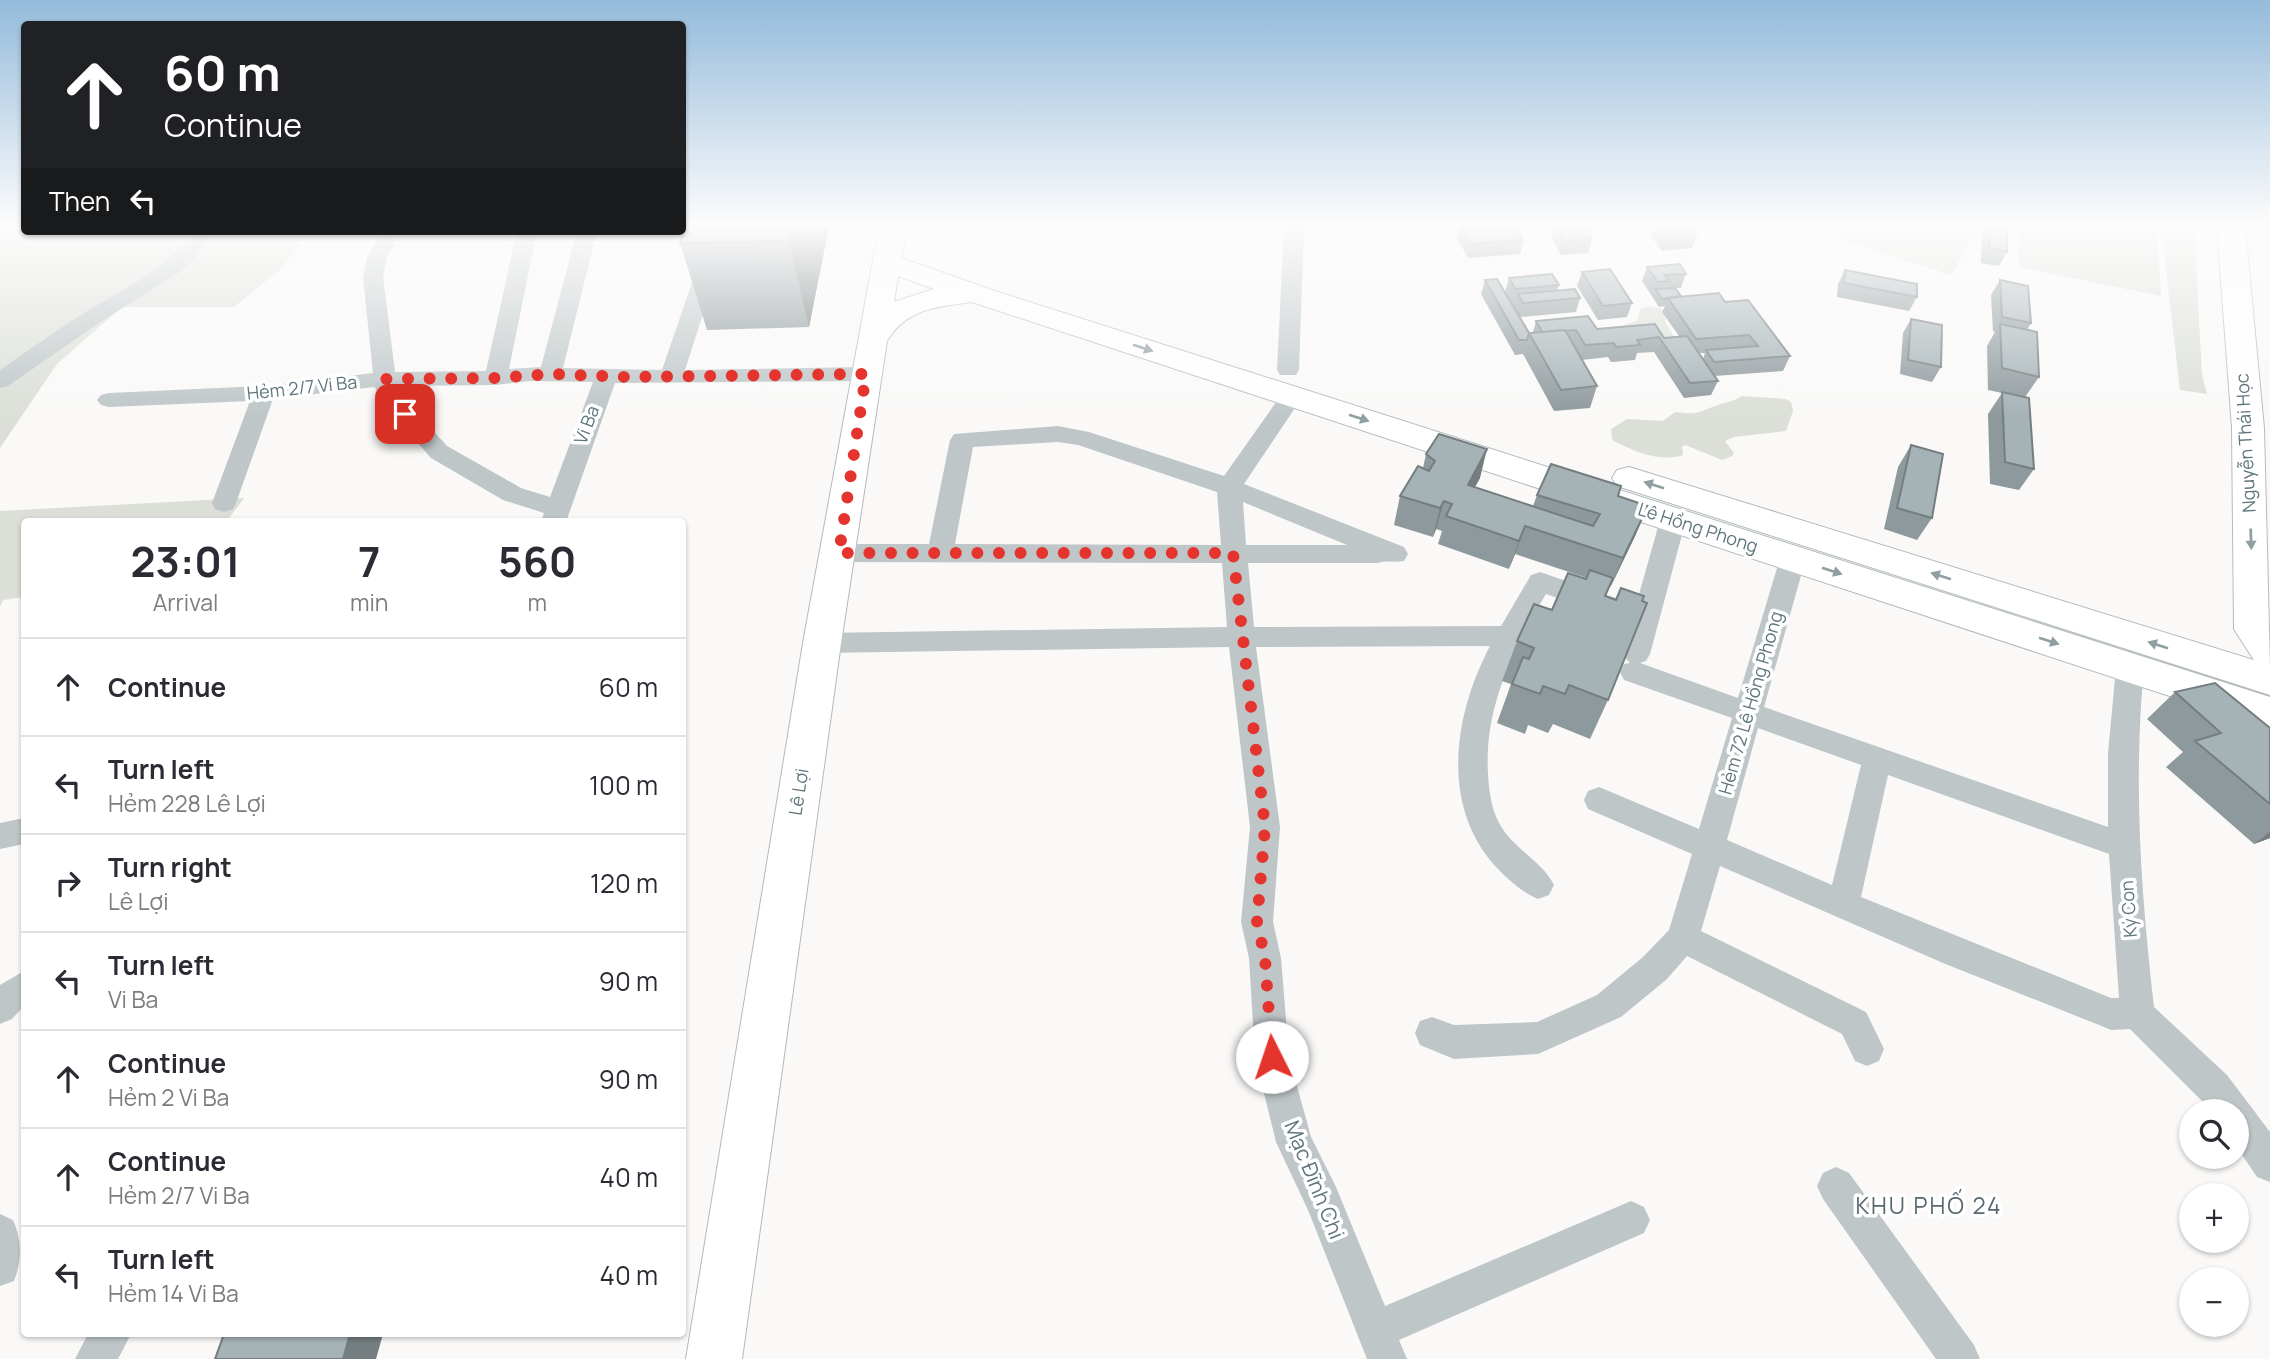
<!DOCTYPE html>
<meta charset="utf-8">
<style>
body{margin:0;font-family:Manrope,sans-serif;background:#f2f2f3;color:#2b2b33;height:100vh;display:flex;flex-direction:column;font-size:26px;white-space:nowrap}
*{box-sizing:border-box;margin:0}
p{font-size:23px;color:#7c7c81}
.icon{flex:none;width:38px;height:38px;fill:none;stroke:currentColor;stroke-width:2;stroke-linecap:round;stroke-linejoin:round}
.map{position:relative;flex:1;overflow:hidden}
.panel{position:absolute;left:21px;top:518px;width:665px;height:819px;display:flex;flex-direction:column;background:#fff;border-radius:7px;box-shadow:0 2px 5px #0004}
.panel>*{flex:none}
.top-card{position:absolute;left:21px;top:21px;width:665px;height:214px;border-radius:7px;box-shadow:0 2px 5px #0004;background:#202124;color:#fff;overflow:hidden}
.buttons{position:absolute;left:2179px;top:1099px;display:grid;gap:14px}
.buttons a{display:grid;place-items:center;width:70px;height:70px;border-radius:50%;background:#fff;box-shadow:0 2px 5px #0004;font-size:35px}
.pin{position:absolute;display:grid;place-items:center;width:60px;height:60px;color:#fff;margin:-30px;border-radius:14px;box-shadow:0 4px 10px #0006}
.me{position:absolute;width:77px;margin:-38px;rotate:356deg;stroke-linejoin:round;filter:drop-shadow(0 0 5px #0008)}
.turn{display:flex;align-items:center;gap:24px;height:147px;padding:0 28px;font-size:32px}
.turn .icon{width:91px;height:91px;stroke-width:2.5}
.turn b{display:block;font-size:49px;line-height:60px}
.then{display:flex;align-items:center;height:66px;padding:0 28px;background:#0003;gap:14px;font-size:26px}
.eta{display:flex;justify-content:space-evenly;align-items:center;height:119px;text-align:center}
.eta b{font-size:42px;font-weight:700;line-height:49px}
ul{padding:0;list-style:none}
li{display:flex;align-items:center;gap:21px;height:98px;padding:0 28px;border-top:2px solid #e1e1e2}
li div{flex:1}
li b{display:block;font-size:26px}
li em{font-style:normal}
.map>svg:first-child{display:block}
.green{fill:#dbdfd7}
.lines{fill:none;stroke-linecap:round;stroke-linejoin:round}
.secondary-casing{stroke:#b3bcbf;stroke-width:2}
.primary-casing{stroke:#b2babd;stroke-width:2}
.minor{fill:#bec6c8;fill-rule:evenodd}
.secondary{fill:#fff;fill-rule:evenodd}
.primary{fill:#fff;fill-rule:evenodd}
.wall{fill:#8e999d;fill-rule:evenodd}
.shaded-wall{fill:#747d7f}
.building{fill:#a5b2b6;stroke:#747d7f;stroke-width:2}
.oneway{fill:#909fa4}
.route{stroke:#e4342d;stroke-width:12;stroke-dasharray:0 21.6}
.labels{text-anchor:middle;stroke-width:7;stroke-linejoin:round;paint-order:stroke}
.street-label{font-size:18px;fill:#60767d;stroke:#fff}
.near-street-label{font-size:21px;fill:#60767d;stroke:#fff}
.near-neighbourhood-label{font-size:23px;letter-spacing:2px;fill:#57686e;stroke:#fff}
</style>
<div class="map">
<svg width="2270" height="1359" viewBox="0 0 2270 1359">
<rect width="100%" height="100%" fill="#faf9f8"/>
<path class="green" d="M 0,227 L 24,227 L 24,231 L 308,231 L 282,268 L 234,307 L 122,307 L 57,364 L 0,448 Z
M 1849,227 L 1979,227 L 1951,275 L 1840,239 Z
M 2019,227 L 2157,227 L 2161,296 L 2019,267 Z
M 2161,227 L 2194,227 L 2202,374 L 2207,394 L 2180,390 Z
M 1649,306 L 1661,309 L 1667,316 L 1665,321 L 1678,344 L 1617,328 L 1638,320 L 1640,309 Z
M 1742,396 L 1786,399 L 1791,402 L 1793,411 L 1786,431 L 1734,437 L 1725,441 L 1734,453 L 1732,456 L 1722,460 L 1685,445 L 1682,447 L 1683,455 C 1660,463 1633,451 1612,440 L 1611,429 L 1627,419 L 1663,421 L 1675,412 C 1697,415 1696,413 1715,406 C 1725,402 1730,403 1742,396 Z
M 244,498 L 227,521 L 24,522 L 24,597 L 3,600 L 0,607 L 0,511 Z"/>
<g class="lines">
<defs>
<path id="secondary" d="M 2217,227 L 2245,227 L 2264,428 L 2270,669 L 2257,665 L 2234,629 L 2232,428 Z"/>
<path id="primary" d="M 879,227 L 907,227 L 901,258 L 995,291 L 2270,697 L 2270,729 L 972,302 C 937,307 907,308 887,341 L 841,643 L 742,1359 L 686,1359 L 803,643 ZM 898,276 L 934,289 L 894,302 Z
M 1629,467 L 2270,665 L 2270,695 L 1617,486 L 1612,478 L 1617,470 Z"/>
</defs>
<use href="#secondary" class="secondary-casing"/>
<use href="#primary" class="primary-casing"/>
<path class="minor" d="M 711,227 L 731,227 L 685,370 L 866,367 L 874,369 L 877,374 L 874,379 L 866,381 L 615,383 L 566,522 L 541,522 L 544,513 L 503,500 L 431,458 L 380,400 L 375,387 L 273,399 L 236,503 L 233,509 L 224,512 L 215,509 L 212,503 L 250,401 L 109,407 L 101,405 L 97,400 L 101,395 L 109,393 L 264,386 L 373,373 L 363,277 L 367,257 L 382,231 L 402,231 L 387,257 L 383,277 L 395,372 L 486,371 L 517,231 L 537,231 L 509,369 L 541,367 L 577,231 L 597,231 L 563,368 L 662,370 ZM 530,381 L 593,382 L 550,497 L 521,488 L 447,446 L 399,393 L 398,386 L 496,385 Z
M 1284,227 L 1304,227 L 1299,370 L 1296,375 L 1280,375 L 1277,370 Z
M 193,231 L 213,231 L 197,256 L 183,270 L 99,323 L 8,386 L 0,388 L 0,370 C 28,351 56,330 86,312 C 124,288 168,270 193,231 Z
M 1292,389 L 1300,391 L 1303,396 L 1244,484 L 1404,547 L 1408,554 L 1404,561 C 1395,563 1387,560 1378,563 L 1248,563 L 1254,627 L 1501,626 L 1531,575 L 1540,572 L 1636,605 L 1660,520 L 1664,514 L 1673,511 L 1682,514 L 1686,520 L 1650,654 L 1646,661 L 1640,663 L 1738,698 L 1780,558 L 1784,551 L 1793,549 L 1802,551 L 1806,558 L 1764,707 L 2108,827 L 2108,753 L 2116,668 L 2120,660 L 2130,657 L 2140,660 L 2144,668 C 2133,782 2141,894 2154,1007 L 2227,1075 L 2270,1132 L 2270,1182 L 2257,1177 L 2236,1146 L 2236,1111 L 2212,1111 L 2130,1029 L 2111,1030 L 2099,1025 L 1943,963 L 1720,866 L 1701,931 L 1866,1012 L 1884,1049 L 1879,1061 L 1867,1066 L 1855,1061 L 1842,1034 L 1687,956 L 1667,979 L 1621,1017 L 1538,1054 L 1454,1059 L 1420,1045 L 1415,1033 L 1420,1021 L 1432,1017 L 1454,1025 L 1537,1022 L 1597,995 L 1643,957 L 1669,930 L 1692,854 L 1588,809 L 1584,800 L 1588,791 L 1599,787 L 1699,829 L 1732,718 L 1624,680 L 1620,672 L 1624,664 L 1630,663 L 1622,654 L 1631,624 L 1546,594 C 1513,650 1484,708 1488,774 C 1489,790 1491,807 1498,821 C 1511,848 1542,860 1554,885 L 1549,895 L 1538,899 C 1523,893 1511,882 1500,871 C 1439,810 1453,716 1490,646 L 1256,647 L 1280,827 L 1273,922 L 1281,958 L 1289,1057 L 1311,1137 L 1336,1187 L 1385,1306 L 1631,1201 L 1644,1207 L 1650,1220 L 1644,1233 L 1399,1340 L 1407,1359 L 1367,1359 L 1308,1210 L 1276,1142 L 1255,1057 L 1249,958 L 1241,922 L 1250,827 L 1229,647 L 822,653 L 812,650 L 808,643 L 812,636 L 822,633 L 1227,627 L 1222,563 L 839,562 L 830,560 L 826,553 L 830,546 L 839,544 L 929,544 L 950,440 L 954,434 L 1058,426 L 1089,432 L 1224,476 L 1284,391 ZM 1058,442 L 1078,445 L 1217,492 L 1221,545 L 955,544 L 973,447 ZM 1243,502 L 1347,545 L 1246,545 ZM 1758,728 L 1861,765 L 1832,885 L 1727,840 ZM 1888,775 L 2109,854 L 2119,998 L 2111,998 L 1861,897 Z
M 24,818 L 24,844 L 0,849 L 0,823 Z
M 24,971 L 24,1006 L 12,1019 L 0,1024 L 0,985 Z
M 1836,1167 L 1849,1173 L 1974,1345 L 1980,1359 L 1936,1359 L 1823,1199 L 1817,1186 L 1823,1173 Z
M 0,1214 L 13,1220 C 22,1239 22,1261 14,1281 L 0,1286 Z
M 88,1334 L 131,1334 L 118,1359 L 75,1359 Z"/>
<use href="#secondary" class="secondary"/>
<use href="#primary" class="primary"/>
</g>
<path class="wall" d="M 685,227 L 827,227 L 828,231 L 809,327 L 707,330 L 680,243 Z
M 1459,227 L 1515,227 L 1523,240 L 1520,254 L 1468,258 L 1457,238 Z
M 1554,227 L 1586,227 L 1592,239 L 1588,253 L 1561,255 L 1551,236 Z
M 1655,227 L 1692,227 L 1697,234 L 1692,248 L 1662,251 L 1651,236 Z
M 1986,227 L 2007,227 L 2007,252 L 1999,266 L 1981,263 L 1982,234 Z
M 1647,267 L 1686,274 L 1681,288 L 1675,288 L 1681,296 L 1725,302 L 1790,356 L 1783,371 L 1714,376 L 1718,381 L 1711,395 L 1684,398 L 1654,352 L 1637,353 L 1635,360 L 1611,362 L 1608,357 L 1582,360 L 1597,386 L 1590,408 L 1554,411 L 1523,354 L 1515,355 L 1481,294 L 1485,280 L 1505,292 L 1509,278 L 1559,285 L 1557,290 L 1580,298 L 1576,312 L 1520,317 L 1529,333 L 1533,332 L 1536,321 L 1664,338 L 1679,336 L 1662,312 L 1665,306 L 1659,307 L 1642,281 ZM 1699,353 L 1705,353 L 1703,359 Z
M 1845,270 L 1917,297 L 1909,311 L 1837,297 L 1838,284 Z
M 1582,272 L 1632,303 L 1627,317 L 1598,320 L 1577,286 Z
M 2000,280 L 2031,323 L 2027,330 L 2039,377 L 2025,397 L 2034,469 L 2019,490 L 1990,484 L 1988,414 L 2002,393 L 1988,390 L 1987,346 L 1995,332 L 1993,331 L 1991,295 Z
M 1911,319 L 1941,367 L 1932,382 L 1900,374 L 1903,333 Z
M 1911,445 L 1932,518 L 1917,540 L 1884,529 L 1898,467 Z
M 1426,454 L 1480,478 L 1475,487 L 1533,506 L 1537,495 L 1618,496 L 1636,534 L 1611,586 L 1609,586 L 1605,596 L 1608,700 L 1590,739 L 1553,724 L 1548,733 L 1528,725 L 1525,734 L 1497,723 L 1511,684 L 1502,681 L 1517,641 L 1587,578 L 1515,554 L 1509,569 L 1438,544 L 1442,531 L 1436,529 L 1433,537 L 1394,525 L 1400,496 L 1423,468 Z
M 2175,692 L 2270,728 L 2270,838 L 2254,844 L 2166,767 L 2183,752 L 2147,719 Z"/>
<path class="shaded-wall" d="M 792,227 L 827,227 L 828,231 L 809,327 L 789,241 Z
M 1487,449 L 1480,478 L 1460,513 L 1468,485 Z
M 1444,501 L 1436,529 L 1433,537 L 1440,508 Z
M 1648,506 L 1636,534 L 1611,586 L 1623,558 Z
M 1525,526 L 1515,554 L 1509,569 L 1519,541 Z
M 2270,832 L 2270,838 L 2254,844 Z
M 350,1334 L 383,1334 L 376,1359 L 343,1359 Z"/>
<path class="building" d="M 685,227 L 792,227 L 789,241 L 680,243 Z
M 1461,227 L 1515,227 L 1523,240 L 1471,244 Z
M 1558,227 L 1586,227 L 1592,239 L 1566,241 Z
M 1660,227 L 1692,227 L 1697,234 L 1667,237 Z
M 1990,227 L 2007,227 L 2007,252 L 1989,248 Z
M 1680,264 L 1686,274 L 1665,275 L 1669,281 L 1658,282 L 1647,267 Z
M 1610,269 L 1632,303 L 1603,306 L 1582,272 Z
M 1845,270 L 1917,284 L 1917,297 L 1844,283 Z
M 1552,274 L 1559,285 L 1515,289 L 1509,278 Z
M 1497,279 L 1529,333 L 1527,340 L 1519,340 L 1485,280 Z
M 2000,280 L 2028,286 L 2031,323 L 2002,317 Z
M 1675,288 L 1681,296 L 1662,299 L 1655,289 Z
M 1575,289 L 1580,298 L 1523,303 L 1518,294 Z
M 1719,293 L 1725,302 L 1748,300 L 1790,356 L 1714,362 L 1706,350 L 1758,346 L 1749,335 L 1696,339 L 1668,298 Z
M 1588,316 L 1597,329 L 1655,324 L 1664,338 L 1687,336 L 1718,381 L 1690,383 L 1659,337 L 1637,340 L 1640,345 L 1616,347 L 1614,343 L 1585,345 L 1576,330 L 1565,331 L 1565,330 L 1542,332 L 1536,321 Z
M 1911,319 L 1942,325 L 1941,367 L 1908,360 Z
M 2000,324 L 2037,332 L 2039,377 L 2002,368 Z
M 1565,330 L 1597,386 L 1561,390 L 1529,333 Z
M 2002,392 L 2029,398 L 2034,469 L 2005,462 Z
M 1439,434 L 1487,449 L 1468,485 L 1593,526 L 1600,514 L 1537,495 L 1551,464 L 1621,486 L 1618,496 L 1648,506 L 1623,558 L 1525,526 L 1519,541 L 1446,516 L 1452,504 L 1444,501 L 1440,508 L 1400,496 L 1418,466 L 1429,471 L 1435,461 L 1426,454 Z
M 1911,445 L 1943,454 L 1932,518 L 1897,508 Z
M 1590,570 L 1613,578 L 1605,596 L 1616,600 L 1621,588 L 1644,596 L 1642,601 L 1647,603 L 1608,700 L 1569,685 L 1565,694 L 1543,686 L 1540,694 L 1512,684 L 1523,657 L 1529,659 L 1534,648 L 1517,641 L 1534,604 L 1552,610 L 1568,573 L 1586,579 Z
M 2215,683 L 2270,728 L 2270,804 L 2195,741 L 2221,733 L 2175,692 Z
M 224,1334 L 350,1334 L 343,1359 L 215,1359 Z"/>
<defs><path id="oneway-solid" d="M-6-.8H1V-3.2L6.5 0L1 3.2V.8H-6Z" transform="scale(1.75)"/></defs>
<g class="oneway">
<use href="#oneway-solid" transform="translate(1143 348) rotate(18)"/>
<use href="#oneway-solid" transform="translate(1359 418) rotate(18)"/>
<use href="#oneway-solid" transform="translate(1654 485) rotate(-162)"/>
<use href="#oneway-solid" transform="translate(2251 539) rotate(88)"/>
<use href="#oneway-solid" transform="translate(1832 571) rotate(18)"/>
<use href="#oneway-solid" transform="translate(1941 576) rotate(-162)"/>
<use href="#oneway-solid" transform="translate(2049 641) rotate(18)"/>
<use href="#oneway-solid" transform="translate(2158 645) rotate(-162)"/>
</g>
<linearGradient id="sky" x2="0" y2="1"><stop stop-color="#94bbdb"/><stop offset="0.54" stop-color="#fdfcfc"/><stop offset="1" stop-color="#fdfcfc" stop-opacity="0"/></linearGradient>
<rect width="2270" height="417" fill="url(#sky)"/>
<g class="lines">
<path class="route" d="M 405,414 L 388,395 L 385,379 L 496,378 L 550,374 L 627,377 L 866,374 L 839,553 L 1233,553 L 1265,827 L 1257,922 L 1265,958 L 1272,1057"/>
</g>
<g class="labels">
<g class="street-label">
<text transform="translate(302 388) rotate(-6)" y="6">Hẻm 2/7 Vi Ba</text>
<text transform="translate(587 425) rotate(-69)" y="6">Vi Ba</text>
<text transform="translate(2246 443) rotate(-93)" y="6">Nguyễn Thái Học</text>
<text transform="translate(1698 528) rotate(18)" y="6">Lê Hồng Phong</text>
<text transform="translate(1751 703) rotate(-74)" y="6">Hẻm 72 Lê Hồng Phong</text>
<text transform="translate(799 792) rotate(-81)" y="6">Lê Lợi</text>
<text transform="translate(2129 909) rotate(-94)" y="6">Ký Con</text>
</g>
<g class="near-street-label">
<text transform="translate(1314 1180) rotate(68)" y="7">Mạc Đĩnh Chi</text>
</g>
<g class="near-neighbourhood-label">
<text x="1929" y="1214">KHU PHỐ 24</text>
</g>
</g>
</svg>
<div class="buttons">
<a><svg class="icon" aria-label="search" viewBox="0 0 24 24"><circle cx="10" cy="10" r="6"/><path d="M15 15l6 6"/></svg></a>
<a>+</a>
<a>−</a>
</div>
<div class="pin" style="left:405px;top:414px;background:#d93025"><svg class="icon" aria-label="arrive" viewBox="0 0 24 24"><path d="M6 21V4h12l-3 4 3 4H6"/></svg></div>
<svg class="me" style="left:1272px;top:1057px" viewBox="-20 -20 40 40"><circle r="19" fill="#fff"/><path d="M0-13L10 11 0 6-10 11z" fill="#e4342d"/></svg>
<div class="top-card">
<div class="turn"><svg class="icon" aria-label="ahead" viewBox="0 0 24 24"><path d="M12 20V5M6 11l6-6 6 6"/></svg><div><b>60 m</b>Continue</div></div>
<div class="then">Then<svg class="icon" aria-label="left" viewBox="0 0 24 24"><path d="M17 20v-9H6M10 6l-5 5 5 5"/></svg></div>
</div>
<section class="panel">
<div class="eta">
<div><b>23:01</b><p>Arrival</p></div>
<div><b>7</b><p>min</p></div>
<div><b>560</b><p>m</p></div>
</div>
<ul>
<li><svg class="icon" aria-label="ahead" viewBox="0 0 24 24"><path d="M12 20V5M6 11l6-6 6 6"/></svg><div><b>Continue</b></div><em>60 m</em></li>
<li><svg class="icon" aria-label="left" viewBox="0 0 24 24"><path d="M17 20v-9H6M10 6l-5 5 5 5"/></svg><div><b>Turn left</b><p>Hẻm 228 Lê Lợi</p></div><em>100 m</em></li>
<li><svg class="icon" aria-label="right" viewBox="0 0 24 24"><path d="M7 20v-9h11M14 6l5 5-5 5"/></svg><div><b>Turn right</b><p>Lê Lợi</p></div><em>120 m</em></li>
<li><svg class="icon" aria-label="left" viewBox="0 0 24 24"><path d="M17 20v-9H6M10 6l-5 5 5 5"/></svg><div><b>Turn left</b><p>Vi Ba</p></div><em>90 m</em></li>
<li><svg class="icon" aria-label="ahead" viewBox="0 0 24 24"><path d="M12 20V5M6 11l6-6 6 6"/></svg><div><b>Continue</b><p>Hẻm 2 Vi Ba</p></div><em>90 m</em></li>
<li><svg class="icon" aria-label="ahead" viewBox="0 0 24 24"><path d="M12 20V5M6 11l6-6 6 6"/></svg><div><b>Continue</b><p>Hẻm 2/7 Vi Ba</p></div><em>40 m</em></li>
<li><svg class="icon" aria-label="left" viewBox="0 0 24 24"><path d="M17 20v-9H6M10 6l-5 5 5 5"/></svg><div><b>Turn left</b><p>Hẻm 14 Vi Ba</p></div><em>40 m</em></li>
</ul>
</section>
</div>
